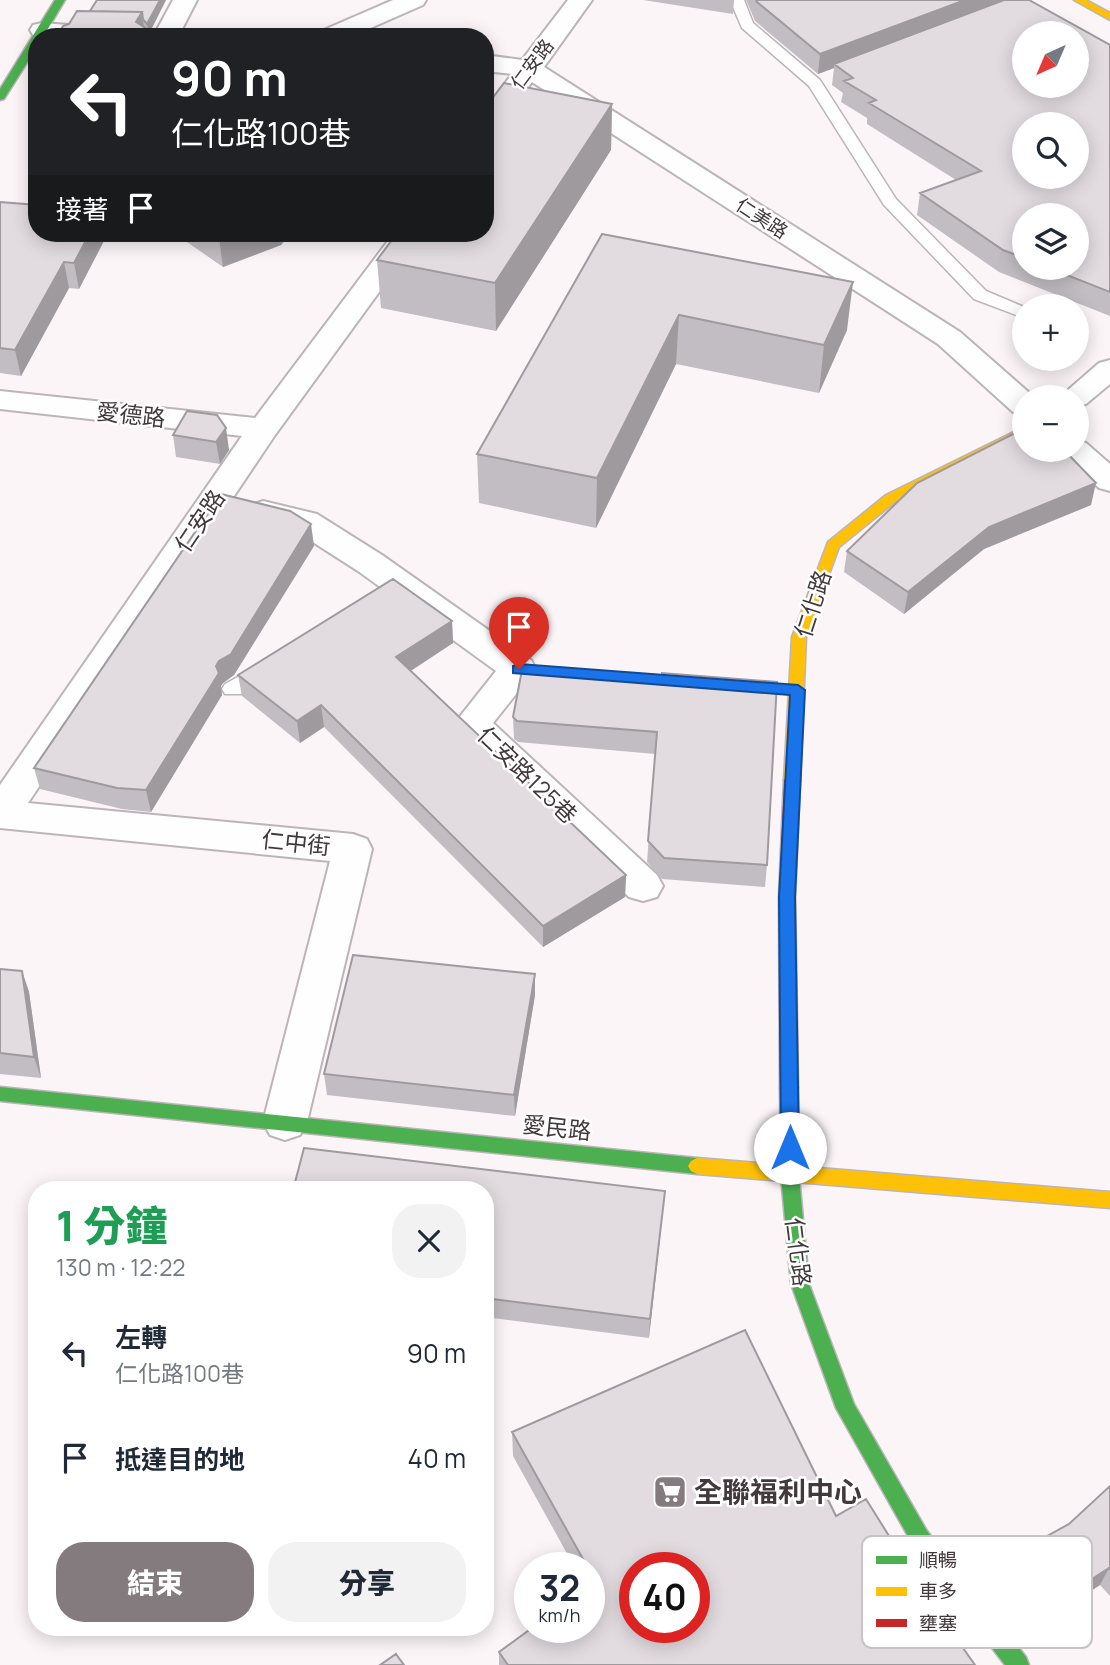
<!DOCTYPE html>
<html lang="zh-TW">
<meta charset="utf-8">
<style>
body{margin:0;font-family:Manrope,"Noto Sans TC",sans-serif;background:#f2f2f3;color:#1f2937;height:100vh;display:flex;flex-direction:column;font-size:26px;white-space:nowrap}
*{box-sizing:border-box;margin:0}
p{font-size:23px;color:#747a83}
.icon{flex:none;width:38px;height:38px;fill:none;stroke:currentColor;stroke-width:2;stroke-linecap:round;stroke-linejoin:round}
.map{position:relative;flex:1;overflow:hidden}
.drawer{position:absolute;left:28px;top:1181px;width:466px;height:455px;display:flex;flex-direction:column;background:#fff;border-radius:28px;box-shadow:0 4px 18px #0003}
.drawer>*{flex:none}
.guide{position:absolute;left:28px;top:28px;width:466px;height:214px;border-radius:28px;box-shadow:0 4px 18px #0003;background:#202124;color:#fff;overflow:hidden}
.needle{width:46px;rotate:224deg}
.fabs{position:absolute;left:1012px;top:21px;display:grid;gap:14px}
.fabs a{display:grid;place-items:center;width:77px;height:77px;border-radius:50%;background:#fff;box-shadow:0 4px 18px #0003;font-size:35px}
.speed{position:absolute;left:514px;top:1552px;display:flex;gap:14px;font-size:35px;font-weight:700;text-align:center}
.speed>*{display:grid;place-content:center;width:91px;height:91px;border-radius:50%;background:#fff;box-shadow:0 4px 18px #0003;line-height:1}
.speed small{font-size:18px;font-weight:400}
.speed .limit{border:10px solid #d22;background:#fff;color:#111}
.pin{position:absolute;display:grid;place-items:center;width:60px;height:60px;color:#fff;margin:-72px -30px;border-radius:50% 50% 50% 0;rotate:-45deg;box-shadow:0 0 7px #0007}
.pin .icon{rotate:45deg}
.me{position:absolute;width:77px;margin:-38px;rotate:0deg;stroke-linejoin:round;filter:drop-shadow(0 0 5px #0008)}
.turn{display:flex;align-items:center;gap:24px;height:147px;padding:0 28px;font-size:32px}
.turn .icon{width:91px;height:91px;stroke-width:2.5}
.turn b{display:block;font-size:49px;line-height:60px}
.then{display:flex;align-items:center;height:66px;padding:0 28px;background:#0003;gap:14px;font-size:26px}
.round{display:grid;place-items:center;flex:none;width:74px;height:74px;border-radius:28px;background:#f2f2f3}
.summary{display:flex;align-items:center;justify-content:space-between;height:119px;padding:0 28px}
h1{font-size:42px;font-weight:800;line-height:52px;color:#1e9e55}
.action{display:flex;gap:14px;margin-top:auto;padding:14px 28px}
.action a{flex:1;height:80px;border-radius:28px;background:#837b7e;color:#fff;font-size:28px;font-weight:800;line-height:80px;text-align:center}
.action a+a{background:#f2f2f3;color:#1f2937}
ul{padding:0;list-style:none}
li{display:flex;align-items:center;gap:21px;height:105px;padding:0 28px}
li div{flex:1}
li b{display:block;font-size:26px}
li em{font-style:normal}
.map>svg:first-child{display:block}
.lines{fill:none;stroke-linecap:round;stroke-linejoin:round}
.lane-casing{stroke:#bcb5b8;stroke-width:3}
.street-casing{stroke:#bcb5b8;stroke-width:4}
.fast-casing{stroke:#bcb5b8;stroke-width:3}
.slow-casing{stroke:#bcb5b8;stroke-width:3}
.jam-casing{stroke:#bcb5b8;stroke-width:3}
.lane{fill:#fefefe;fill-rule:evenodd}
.street{fill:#fefefe;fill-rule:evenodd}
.fast{fill:#4caf50;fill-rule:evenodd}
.slow{fill:#ffc107;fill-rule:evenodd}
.jam{fill:#c62828;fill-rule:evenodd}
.wall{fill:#c2bdc2;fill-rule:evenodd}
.shaded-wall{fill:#9e9a9e}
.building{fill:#e2dce1;stroke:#9e9a9e;stroke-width:2;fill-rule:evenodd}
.route{fill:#1a73e8;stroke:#114b97;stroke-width:2}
.labels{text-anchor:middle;stroke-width:5;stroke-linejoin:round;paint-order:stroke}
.far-street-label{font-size:19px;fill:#42393d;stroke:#fff}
.street-label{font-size:23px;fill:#42393d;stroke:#fff}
.near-poi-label{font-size:28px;font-weight:bold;fill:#42393d;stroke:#fff;text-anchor:start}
.key{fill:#fff;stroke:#c6c4c5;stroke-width:2}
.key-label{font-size:19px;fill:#42393d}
</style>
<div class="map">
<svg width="1110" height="1665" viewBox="0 0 1110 1665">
<rect width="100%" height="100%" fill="#fbf5f8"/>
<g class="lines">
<defs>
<path id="lane" d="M 730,0 L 744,0 L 753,23 L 820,80 L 896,199 L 986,291 L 1024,307 L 1024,318 L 974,299 L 884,205 L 809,86 L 742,28 Z
M 264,663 L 271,665 L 275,670 L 271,675 L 241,694 L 225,694 L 222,689 L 225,684 Z"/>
<path id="street" d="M 173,0 L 197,0 L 178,37 L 153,37 Z
M 393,0 L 426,0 L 423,5 L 350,37 L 316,37 L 319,32 Z
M 568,0 L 592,0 L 544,67 L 960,332 L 1034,397 L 1024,397 L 1024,414 L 1013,412 L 938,344 L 532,82 L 494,134 L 485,136 L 485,110 L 512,74 L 485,71 L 485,55 L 522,60 Z
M 42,23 L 135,30 L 144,32 L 147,37 L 33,35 L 30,30 L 33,25 Z
M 394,233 L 422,233 L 275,435 L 28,803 L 353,834 L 367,839 L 372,849 L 307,1122 L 300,1135 L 285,1140 L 270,1135 L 263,1122 L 330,861 L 0,828 L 0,785 L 242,436 L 0,409 L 0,391 L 255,418 Z
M 1110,360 L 1110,384 L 1086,404 L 1076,406 L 1076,397 L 1060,397 L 1099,363 Z
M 1076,440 L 1086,443 L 1110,464 L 1110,491 L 1099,488 L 1059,450 L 1076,450 Z
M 263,501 L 317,514 L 382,555 L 531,660 L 536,669 L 493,723 L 657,875 L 663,886 L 657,897 L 643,901 L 629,897 L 459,733 L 454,724 L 496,671 L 358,571 L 294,530 L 251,519 L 246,512 L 251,505 Z"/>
<path id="fast" d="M 55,0 L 65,0 L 43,37 L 37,37 L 37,47 L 4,99 L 0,100 L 0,89 Z
M 789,1081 L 795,1083 L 798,1088 L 799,1176 L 809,1284 L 854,1404 L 927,1531 L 1026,1657 L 1029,1665 L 1005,1665 L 913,1545 L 836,1408 L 791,1284 L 781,1176 L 780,1088 L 783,1083 Z
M 0,1087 L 697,1158 L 703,1161 L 706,1166 L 703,1171 L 697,1174 L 0,1101 Z"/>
<path id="slow" d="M 1074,0 L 1086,0 L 1110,13 L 1110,20 Z
M 1024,427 L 1024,436 L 896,501 L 839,547 L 806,637 L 800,780 L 797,784 L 787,784 L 784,780 L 792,637 L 828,542 L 886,495 Z
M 697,1158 L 1110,1192 L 1110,1208 L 697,1174 L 691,1171 L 688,1166 L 691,1161 Z"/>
<path id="jam" d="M 792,774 L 800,780 L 795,897 L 798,1088 L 795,1093 L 789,1095 L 783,1093 L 780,1088 L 779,897 L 784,780 Z"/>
</defs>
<use href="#lane" class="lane-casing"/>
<use href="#street" class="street-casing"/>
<use href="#fast" class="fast-casing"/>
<use href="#slow" class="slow-casing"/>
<use href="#jam" class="jam-casing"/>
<use href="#lane" class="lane"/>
<use href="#street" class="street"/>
<use href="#fast" class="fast"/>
<use href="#slow" class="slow"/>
<use href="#jam" class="jam"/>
</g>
<path class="wall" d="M 97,0 L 166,0 L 150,31 L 69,24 L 90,11 Z
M 643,0 L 734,0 L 733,14 Z
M 746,0 L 1029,0 L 1110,45 L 1110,316 L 999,272 L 917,215 L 920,193 L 956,180 L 867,124 L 867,118 L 841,102 L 843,93 L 832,85 L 834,68 L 818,74 L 755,21 ZM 1024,215 L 1076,268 L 1024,268 Z
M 612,104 L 611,150 L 496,331 L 381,308 L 377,260 Z
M 0,202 L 37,233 L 106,233 L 107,235 L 79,289 L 69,288 L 21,376 L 0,373 Z
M 174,233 L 291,233 L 281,245 L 223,267 Z
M 602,234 L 847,330 L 819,393 L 676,364 L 596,528 L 479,503 L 477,454 Z
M 217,415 L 229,450 L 220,464 L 176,457 L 173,435 Z
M 1091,505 L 984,549 L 904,614 L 844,572 L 847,551 Z
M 314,546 L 234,675 L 223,683 L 221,686 L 222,695 L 151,812 L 122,809 L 40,789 L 34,768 Z
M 452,621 L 453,643 L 411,671 L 626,875 L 625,897 L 543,947 L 324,727 L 300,743 L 242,696 L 238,675 Z
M 662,676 L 767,865 L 765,887 L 662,879 L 647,862 L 655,754 L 518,742 L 514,739 L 513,717 Z
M 0,969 L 22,971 L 29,992 L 41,1078 L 0,1074 Z
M 535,974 L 535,995 L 515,1116 L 327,1095 L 324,1074 Z
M 485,1190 L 665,1191 L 649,1338 L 485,1317 Z
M 512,1432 L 836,1516 L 927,1597 L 975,1665 L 499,1665 L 499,1652 L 590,1628 L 590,1568 L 575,1568 L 513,1456 Z
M 1110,1486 L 1110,1596 L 1100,1585 L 1029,1631 L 989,1581 L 996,1564 L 1069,1524 Z"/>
<path class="shaded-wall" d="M 160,0 L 166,0 L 149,34 L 147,24 Z
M 965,0 L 1008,0 L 834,64 L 834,68 L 818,74 L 820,54 Z
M 142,12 L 145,37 L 136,22 Z
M 612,104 L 611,150 L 496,331 L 495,283 Z
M 90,233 L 106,233 L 107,235 L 79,289 L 74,263 Z
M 233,233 L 291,233 L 281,245 L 223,267 L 219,238 Z
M 64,262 L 69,288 L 21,376 L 15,350 Z
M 853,282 L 847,330 L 819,393 L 824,345 Z
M 679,315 L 676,364 L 596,528 L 597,478 Z
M 226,428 L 229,450 L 220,464 L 216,442 Z
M 1096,483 L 1091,505 L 984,549 L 904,614 L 908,592 L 989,527 Z
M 311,524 L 314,546 L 234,675 L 223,683 L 221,686 L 222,695 L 151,812 L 146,790 L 216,666 Z
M 452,621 L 453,643 L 398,679 L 396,657 Z
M 321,705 L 324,727 L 300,743 L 297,721 Z
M 626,875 L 625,897 L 543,947 L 543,926 Z
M 22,971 L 29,992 L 41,1078 L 34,1057 Z
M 535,974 L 535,995 L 515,1116 L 514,1095 Z
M 665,1191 L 663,1211 L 649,1338 L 650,1319 Z
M 1109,1568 L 1100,1585 L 1029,1631 L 1036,1615 Z"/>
<path class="building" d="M 97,0 L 160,0 L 147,24 L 143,19 L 142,12 L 90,11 Z
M 756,0 L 965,0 L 820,54 L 757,2 Z
M 1004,0 L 1029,0 L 1110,45 L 1110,292 L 1049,268 L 1076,268 L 1076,215 L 1024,215 L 1024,258 L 1003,250 L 920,193 L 981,171 L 869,103 L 876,100 L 844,81 L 853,78 L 834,64 ZM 1024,33 L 1076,33 L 1076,86 L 1024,86 ZM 1024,124 L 1076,124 L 1076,177 L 1024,177 Z
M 77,11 L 142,12 L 136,22 L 160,37 L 57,37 L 63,26 L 69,24 Z
M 504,83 L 612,104 L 495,283 L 377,260 L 397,233 L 485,233 L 485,108 Z
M 0,202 L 37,205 L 37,233 L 90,233 L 74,263 L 64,262 L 15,350 L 0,348 Z
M 212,233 L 233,233 L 219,238 Z
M 602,234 L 853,282 L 824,345 L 679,315 L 597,478 L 477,454 Z
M 187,411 L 217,415 L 226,428 L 216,442 L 173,435 Z
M 1013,434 L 1024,436 L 1024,450 L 1064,450 L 1096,483 L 989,527 L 908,592 L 847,551 L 917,483 Z
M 221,494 L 290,511 L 311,524 L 231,654 L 219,661 L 216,666 L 219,673 L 146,790 L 117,788 L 34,768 Z
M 393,579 L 452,621 L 396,657 L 626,875 L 543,926 L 321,705 L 297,721 L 238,675 Z
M 526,665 L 662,676 L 662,673 L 777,682 L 767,865 L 664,858 L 648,841 L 657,732 L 517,721 L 513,717 L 522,670 Z
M 353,955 L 535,974 L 514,1095 L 324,1074 Z
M 0,969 L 22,971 L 34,1057 L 0,1053 Z
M 304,1148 L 665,1191 L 650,1319 L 485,1298 L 485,1190 L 293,1190 Z
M 745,1330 L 836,1516 L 866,1499 L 927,1597 L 975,1665 L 508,1665 L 499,1652 L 532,1628 L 590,1628 L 590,1587 L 596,1582 L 590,1571 L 590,1568 L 588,1568 L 512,1432 ZM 635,1568 L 695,1568 L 695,1628 L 635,1628 Z
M 1110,1486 L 1110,1569 L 1109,1568 L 1036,1615 L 996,1564 L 1069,1524 Z
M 396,1654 L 404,1665 L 380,1665 Z"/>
<path class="route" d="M 519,664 L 798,685 L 805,690 L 795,897 L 799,1148 L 796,1154 L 783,1154 L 781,1148 L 779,897 L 790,695 L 513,673 L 513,666 Z"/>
<defs>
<symbol id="supermarket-square" viewBox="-11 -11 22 22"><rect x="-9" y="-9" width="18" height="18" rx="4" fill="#837b7e" stroke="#fff"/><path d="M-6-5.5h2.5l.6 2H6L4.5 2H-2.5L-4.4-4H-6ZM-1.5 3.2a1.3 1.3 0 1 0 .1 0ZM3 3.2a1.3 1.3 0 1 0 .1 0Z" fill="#fff"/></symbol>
</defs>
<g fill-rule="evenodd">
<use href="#supermarket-square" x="651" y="1473" width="38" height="38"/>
</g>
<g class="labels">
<g class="far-street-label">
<text transform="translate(532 64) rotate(-53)" y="7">仁安路</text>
<text transform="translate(762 218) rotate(33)" y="7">仁美路</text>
</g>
<g class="street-label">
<text transform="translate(131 415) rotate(6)" y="8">愛德路</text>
<text transform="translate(200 521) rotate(-56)" y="8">仁安路</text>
<text transform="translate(813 604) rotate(-72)" y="8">仁化路</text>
<text transform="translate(527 775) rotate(44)" y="8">仁安路125巷</text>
<text transform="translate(296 843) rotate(6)" y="8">仁中街</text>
<text transform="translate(557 1128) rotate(6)" y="8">愛民路</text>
<text transform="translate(798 1252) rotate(83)" y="8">仁化路</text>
</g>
<g class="near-poi-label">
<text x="694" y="1502">全聯福利中心</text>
</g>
</g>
<rect x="862" y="1536" width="230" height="112" rx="10" class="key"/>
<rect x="876" y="1556" width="31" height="8" fill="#4caf50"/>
<rect x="876" y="1587" width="31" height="9" fill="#ffc107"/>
<rect x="876" y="1619" width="31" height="8" fill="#c62828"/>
<g class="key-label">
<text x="919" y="1567">順暢</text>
<text x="919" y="1598">車多</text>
<text x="919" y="1630">壅塞</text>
</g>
</svg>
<div class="fabs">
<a><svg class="needle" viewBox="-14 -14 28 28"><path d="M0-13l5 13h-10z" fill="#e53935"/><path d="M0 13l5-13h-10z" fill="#747a83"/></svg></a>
<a><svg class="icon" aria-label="search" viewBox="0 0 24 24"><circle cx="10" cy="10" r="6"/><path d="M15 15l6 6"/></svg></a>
<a><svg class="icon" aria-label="layers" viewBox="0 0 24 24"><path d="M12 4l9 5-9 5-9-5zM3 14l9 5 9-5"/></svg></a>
<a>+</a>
<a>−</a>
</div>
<div class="speed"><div>32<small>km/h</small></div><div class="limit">40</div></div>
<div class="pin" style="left:519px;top:669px;background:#d93025"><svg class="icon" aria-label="arrive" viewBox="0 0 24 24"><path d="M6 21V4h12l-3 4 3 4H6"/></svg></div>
<svg class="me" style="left:790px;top:1148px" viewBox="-20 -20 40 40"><circle r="19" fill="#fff"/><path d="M0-13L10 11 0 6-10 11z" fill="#1a73e8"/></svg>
<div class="guide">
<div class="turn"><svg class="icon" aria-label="left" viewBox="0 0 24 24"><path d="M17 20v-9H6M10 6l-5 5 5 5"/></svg><div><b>90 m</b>仁化路100巷</div></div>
<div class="then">接著<svg class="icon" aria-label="arrive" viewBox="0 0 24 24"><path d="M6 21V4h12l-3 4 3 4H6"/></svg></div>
</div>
<section class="drawer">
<div class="summary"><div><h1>1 分鐘</h1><p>130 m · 12:22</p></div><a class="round"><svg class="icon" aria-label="close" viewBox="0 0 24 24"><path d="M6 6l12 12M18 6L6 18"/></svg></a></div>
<ul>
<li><svg class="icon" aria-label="left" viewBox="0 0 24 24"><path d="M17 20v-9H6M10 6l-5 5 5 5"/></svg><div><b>左轉</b><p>仁化路100巷</p></div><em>90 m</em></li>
<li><svg class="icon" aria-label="arrive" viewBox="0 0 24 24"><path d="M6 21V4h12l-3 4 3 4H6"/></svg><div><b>抵達目的地</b></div><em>40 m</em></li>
</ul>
<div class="action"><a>結束</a><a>分享</a></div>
</section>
</div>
